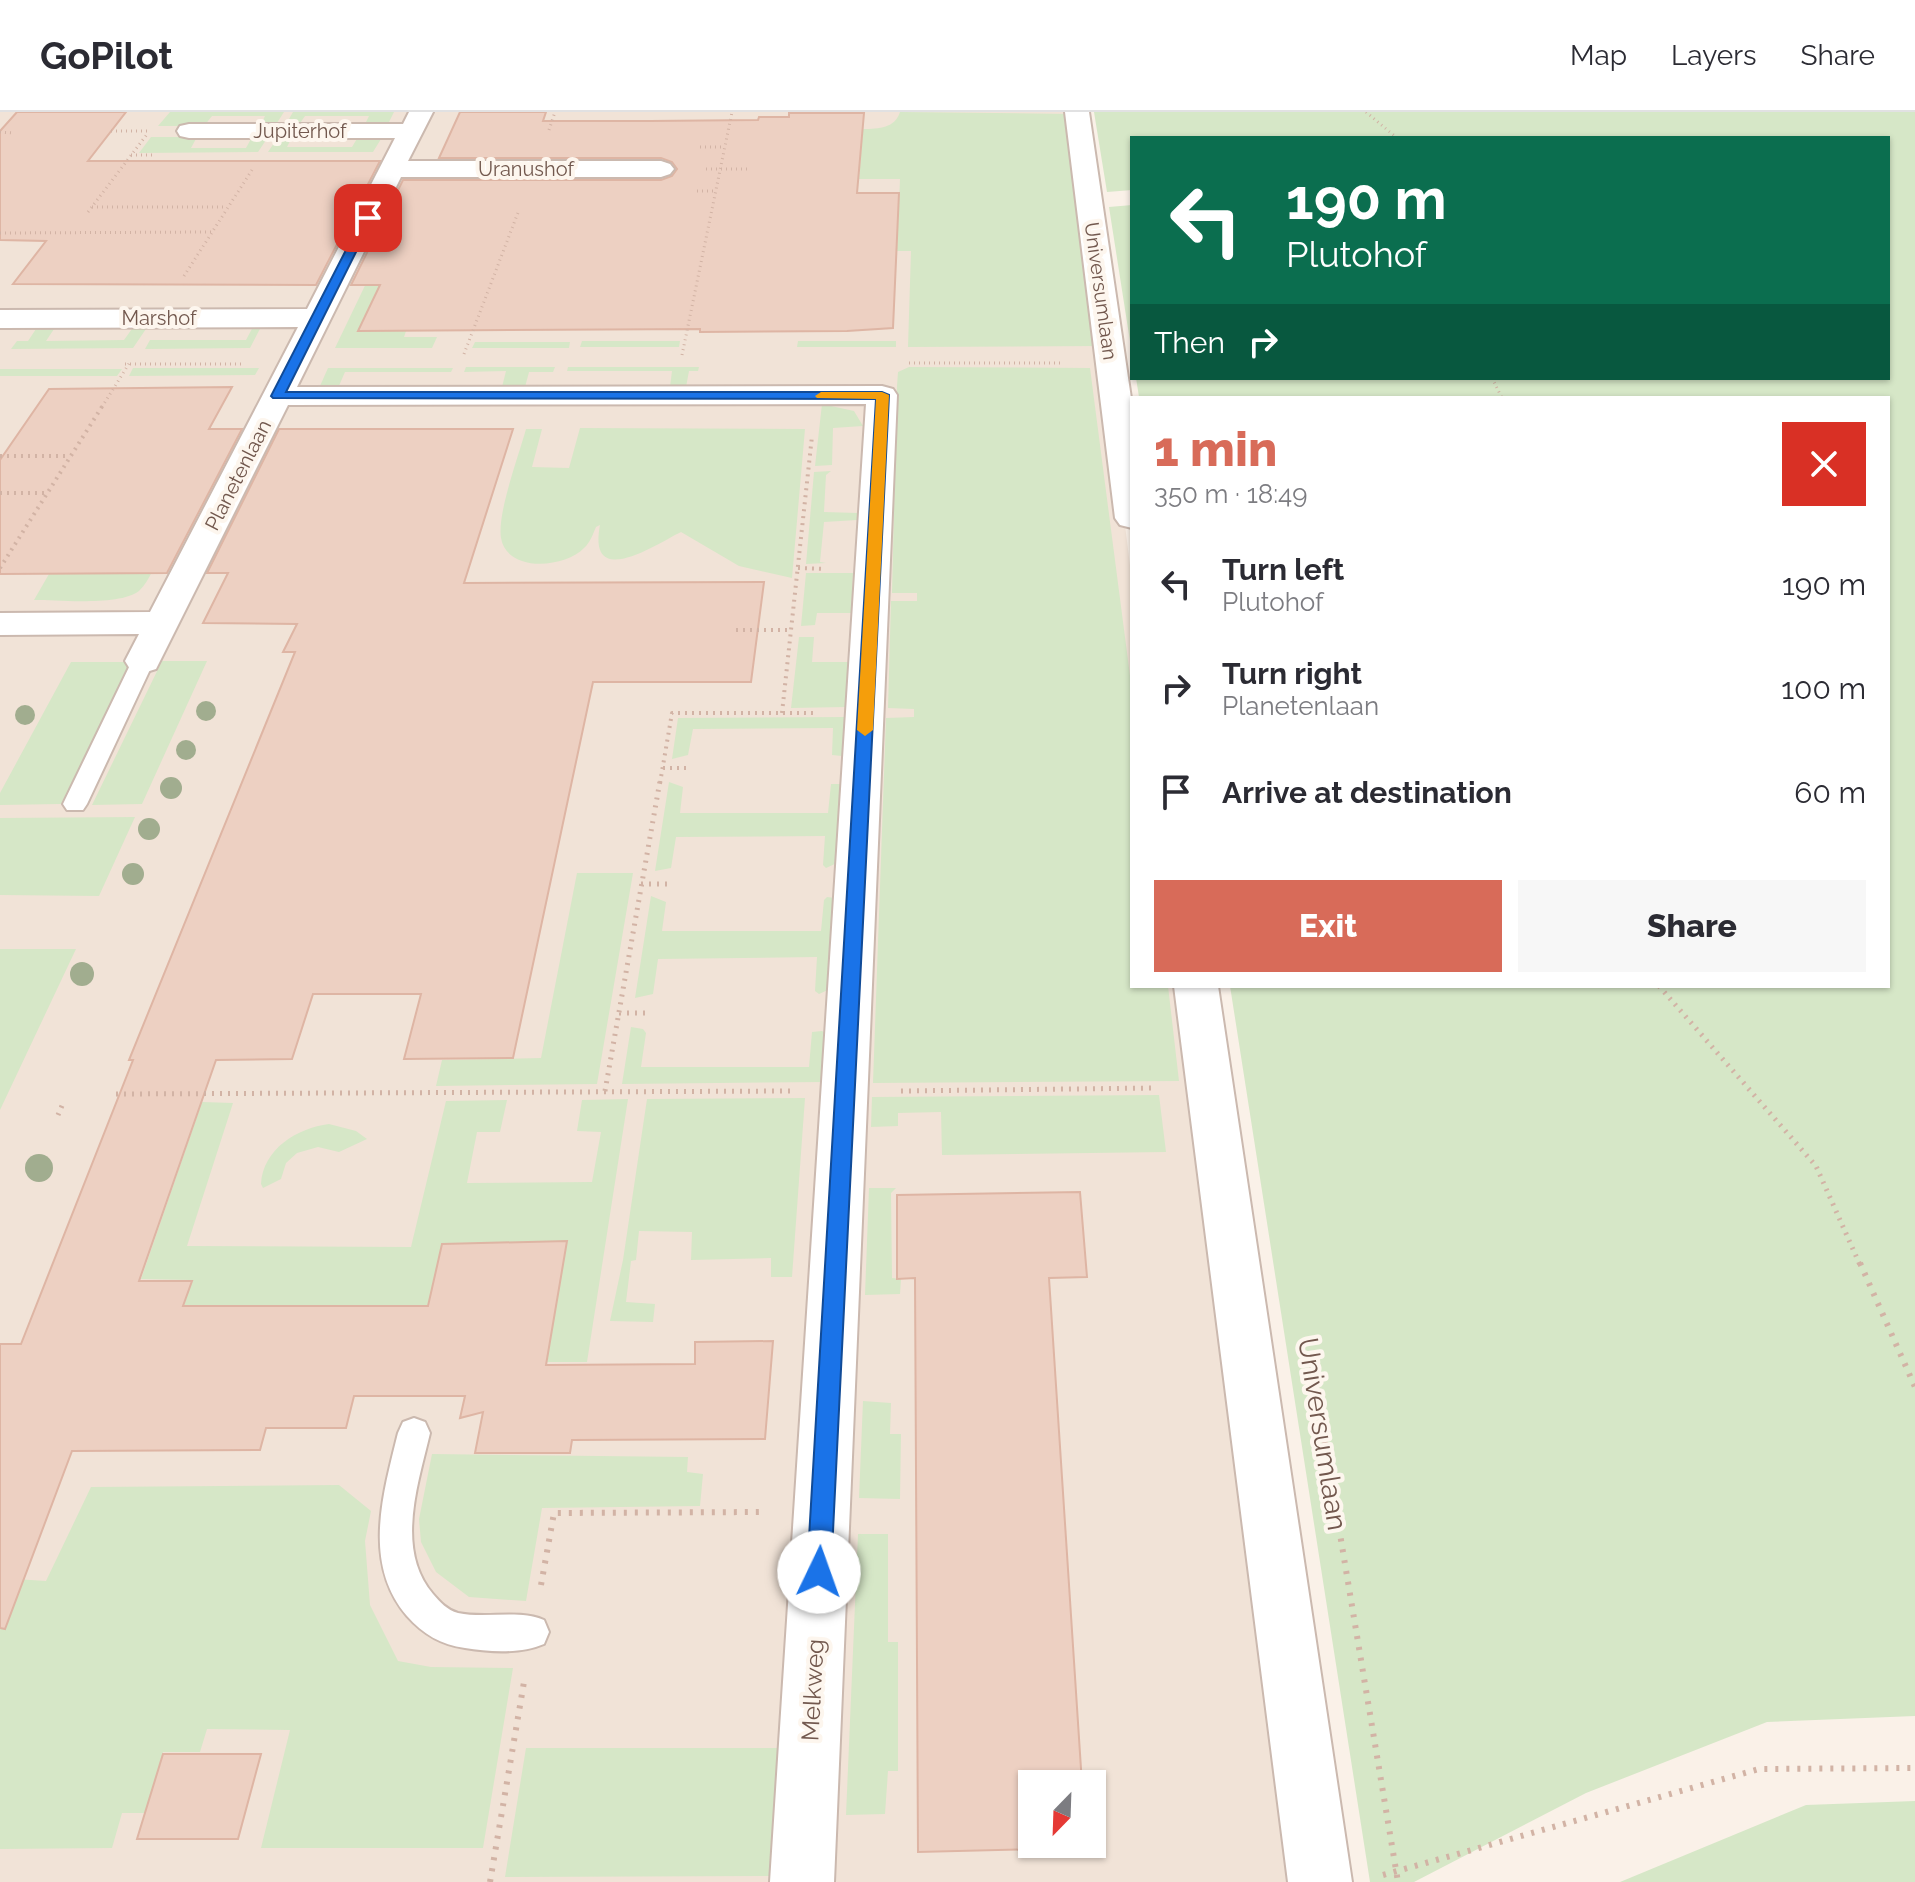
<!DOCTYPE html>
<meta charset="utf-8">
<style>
body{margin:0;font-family:Raleway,sans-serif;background:#f7f7f7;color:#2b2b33;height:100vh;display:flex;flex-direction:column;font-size:30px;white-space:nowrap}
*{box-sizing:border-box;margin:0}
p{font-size:26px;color:#7c7c81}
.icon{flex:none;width:44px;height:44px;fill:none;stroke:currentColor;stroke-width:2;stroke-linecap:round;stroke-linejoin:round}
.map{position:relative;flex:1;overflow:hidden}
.panel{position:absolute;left:1130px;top:284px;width:760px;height:592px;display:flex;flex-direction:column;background:#fff;border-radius:0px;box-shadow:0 2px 6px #0004}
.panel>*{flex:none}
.hud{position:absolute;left:1130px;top:24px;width:760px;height:244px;border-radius:0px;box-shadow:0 2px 6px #0004;background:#0b6e4f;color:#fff;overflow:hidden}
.needle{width:52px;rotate:203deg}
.tools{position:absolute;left:1018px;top:1658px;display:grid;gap:16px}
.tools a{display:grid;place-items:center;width:88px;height:88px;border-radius:0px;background:#fff;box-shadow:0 2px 6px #0004;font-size:40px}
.pin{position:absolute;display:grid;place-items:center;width:68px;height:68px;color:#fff;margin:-34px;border-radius:16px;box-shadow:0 4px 12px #0006}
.me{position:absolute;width:88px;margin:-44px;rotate:3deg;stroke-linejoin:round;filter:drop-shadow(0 0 6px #0008)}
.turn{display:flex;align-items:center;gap:28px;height:168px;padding:0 24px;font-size:36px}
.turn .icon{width:104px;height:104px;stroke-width:2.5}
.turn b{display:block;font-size:56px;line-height:68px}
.then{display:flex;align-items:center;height:76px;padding:0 24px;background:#0003;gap:16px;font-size:30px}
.round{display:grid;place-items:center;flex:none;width:84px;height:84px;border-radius:0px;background:#f7f7f7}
.headline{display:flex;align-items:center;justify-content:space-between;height:136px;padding:0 24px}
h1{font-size:48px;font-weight:800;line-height:60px;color:#d86b59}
.button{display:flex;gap:16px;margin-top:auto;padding:16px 24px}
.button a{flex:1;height:92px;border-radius:0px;background:#d86b59;color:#fff;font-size:32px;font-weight:800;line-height:92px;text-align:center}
.button a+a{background:#f7f7f7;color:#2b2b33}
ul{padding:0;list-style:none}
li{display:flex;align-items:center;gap:24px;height:104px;padding:0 24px}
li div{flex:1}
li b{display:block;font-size:30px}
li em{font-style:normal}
header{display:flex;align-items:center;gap:48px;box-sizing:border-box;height:112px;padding:0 40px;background:#fff;border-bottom:2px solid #e1e1e2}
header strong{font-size:38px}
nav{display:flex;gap:44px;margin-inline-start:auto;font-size:28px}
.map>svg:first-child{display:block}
.residential{fill:#f1e3d7;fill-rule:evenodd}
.green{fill:#d6e7c7}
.building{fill:#edd0c2;stroke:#deb5a4;stroke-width:2}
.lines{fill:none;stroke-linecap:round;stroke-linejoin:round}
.lane-casing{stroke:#cbb9af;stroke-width:4}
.street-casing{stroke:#cbb9af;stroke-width:4}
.path-far3{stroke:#d2b3a5;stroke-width:3;stroke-dasharray:1 4;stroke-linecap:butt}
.path-far2{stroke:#d2b3a5;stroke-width:4;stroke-dasharray:2 5;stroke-linecap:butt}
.path-far1{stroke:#d2b3a5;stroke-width:5;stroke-dasharray:2 6;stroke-linecap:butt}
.path{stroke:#d2b3a5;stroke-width:6;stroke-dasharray:3 8;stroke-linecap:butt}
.lane{fill:#fff;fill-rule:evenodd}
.street{fill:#fff;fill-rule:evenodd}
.tree{fill:#a1ad8f}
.route{fill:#1a73e8;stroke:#114b97;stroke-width:2}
.slow{fill:#f59e0b}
.labels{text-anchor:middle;stroke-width:8;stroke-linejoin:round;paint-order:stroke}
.far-street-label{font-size:20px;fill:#72584e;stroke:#fdf6ee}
.street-label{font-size:24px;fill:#72584e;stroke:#fdf6ee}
.near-street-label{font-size:28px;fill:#72584e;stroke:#fdf6ee}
</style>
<header>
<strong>GoPilot</strong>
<nav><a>Map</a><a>Layers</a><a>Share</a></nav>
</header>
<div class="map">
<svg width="1915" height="1770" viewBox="0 0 1915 1770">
<rect width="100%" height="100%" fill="#faf1e8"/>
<path class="residential" d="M 0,0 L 1073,0 L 1132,469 L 1132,874 L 1183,874 L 1295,1770 L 0,1770 ZM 1032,1672 L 1092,1672 L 1092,1732 L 1032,1732 Z"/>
<path class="green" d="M 170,0 L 284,0 L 275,14 L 260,14 L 265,4 L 212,4 L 204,14 L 158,14 Z
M 293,0 L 394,0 L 388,12 L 364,14 L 369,4 L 305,4 L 298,14 L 285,14 Z
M 900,0 L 1073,2 L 1101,234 L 908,235 L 911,139 L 897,139 L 900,67 L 859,67 L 863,17 C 879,17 895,16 900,0 Z
M 1094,0 L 1915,0 L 1915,1604 L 1767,1610 L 1586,1681 L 1414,1770 L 1370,1770 L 1230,874 L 1888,874 L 1888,286 C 1637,286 1390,282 1139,285 L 1136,266 L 1888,266 L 1888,26 L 1132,26 L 1132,78 L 1107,80 Z
M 151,25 L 197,25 L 191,36 L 246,36 L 252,25 L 268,25 L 258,40 L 139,41 Z
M 278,25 L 292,25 L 287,35 L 352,35 L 358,25 L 381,27 L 373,40 L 268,40 Z
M 409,82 L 487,82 L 359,218 L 406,219 L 404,225 L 437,225 L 432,236 L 335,236 Z
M 1132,93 L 1132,242 L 1109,95 Z
M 254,213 L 262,213 L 250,236 L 145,237 L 150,228 L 246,228 Z
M 38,214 L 56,214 L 46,229 L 124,228 L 134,214 L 148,214 L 133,236 L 11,237 L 17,229 L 28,229 Z
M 582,229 L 680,229 L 679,235 L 580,235 Z
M 798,229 L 896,229 L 896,235 L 797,235 Z
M 475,230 L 570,230 L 569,236 L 472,236 Z
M 466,255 L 555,255 L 553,260 L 529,260 L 525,275 L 502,275 L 506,259 L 464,260 Z
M 568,255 L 699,255 L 698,259 L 689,259 L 686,275 L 670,275 L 672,259 L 567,259 Z
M 909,255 L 1090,256 L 1132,579 L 1132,874 L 1168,874 L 1179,969 L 873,971 L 886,606 L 914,605 L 914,597 L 888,596 L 891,489 L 917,489 L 917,481 L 892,481 L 897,274 L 898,260 Z
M 133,256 L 259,256 L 255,263 L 129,264 Z
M 328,256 L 453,256 L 451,260 L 345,260 L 338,276 L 320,274 Z
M 0,257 L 122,257 L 117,264 L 0,264 Z
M 822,292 L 854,299 L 863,314 L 833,316 L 832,353 L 815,354 Z
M 580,316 L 805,317 L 792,466 L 739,454 L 681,420 C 658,431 587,480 600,413 L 596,415 C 593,422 590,431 584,436 C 565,456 507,461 501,426 C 497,401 519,343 526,317 L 542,317 L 532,355 L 569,356 Z
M 831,359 L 826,363 L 824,400 L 858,401 L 857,408 L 824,410 L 820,450 L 826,451 L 806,452 L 814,360 Z
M 147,435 L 163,435 C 157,448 150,469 139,479 C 120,494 59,488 34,488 L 49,462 L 131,462 Z
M 806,461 L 853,461 L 851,501 L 817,501 L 815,513 L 801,514 Z
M 799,525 L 814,525 L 812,550 L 848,550 L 845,595 L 791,596 Z
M 162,549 L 207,549 L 142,692 L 92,693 Z
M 71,550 L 133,550 L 61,692 L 0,693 L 0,681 Z
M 845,605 L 842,644 L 832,643 L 833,616 L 693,617 L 688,643 L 672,647 L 678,606 Z
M 669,670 L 683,675 L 680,701 L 828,701 L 831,672 L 841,672 L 837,751 L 826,756 L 823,753 L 825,724 L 676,725 L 671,756 L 655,759 Z
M 135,705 L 99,784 L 0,783 L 0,706 Z
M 577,761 L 633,761 L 597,972 L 436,974 L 442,948 L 541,946 Z
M 651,784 L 666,790 L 662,819 L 821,819 L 824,788 L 827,785 L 835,786 L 830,877 L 819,882 L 815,879 L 817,845 L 658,847 L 653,882 L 635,886 Z
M 0,837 L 76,837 L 0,998 Z
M 631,915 L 643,917 L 646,921 L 641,955 L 809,955 L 812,920 L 822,919 L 827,922 L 825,970 L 622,972 Z
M 1159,983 L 1166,1040 L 942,1043 L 941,1000 L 898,1001 L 898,1014 L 871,1015 L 872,985 Z
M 805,986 L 792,1165 L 771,1165 L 771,1146 L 691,1148 L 692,1120 L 639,1119 L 636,1148 L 631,1149 L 626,1190 L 655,1192 L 653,1210 L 610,1209 L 623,1148 L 647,987 Z
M 628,987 L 587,1250 L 547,1250 L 566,1130 L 443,1131 L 428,1194 L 184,1194 L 192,1168 L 141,1167 L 202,990 L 233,991 L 187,1134 L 411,1135 L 446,989 L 507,988 L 500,1020 L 477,1020 L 467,1071 L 592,1070 L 601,1020 L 577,1019 L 582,988 Z
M 329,1012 L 356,1019 L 367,1027 L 339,1040 L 318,1035 L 297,1041 L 286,1051 L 281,1067 L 263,1076 L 261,1072 C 263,1037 297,1016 329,1012 Z
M 869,1076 L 896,1076 L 891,1081 L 892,1166 L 901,1167 L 900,1182 L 865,1183 Z
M 863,1289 L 891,1291 L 890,1322 L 901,1322 L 900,1387 L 859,1386 Z
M 432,1342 L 688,1345 L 687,1360 L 703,1362 L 700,1394 L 542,1396 L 526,1489 L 469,1485 L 436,1460 L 421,1430 L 419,1407 Z
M 339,1373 L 371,1399 L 365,1429 L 370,1493 L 398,1549 L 431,1555 L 513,1556 L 483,1736 L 261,1736 L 290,1618 L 207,1617 L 200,1640 L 163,1640 L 145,1701 L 122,1701 L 112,1736 L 0,1737 L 0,1466 L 46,1469 L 91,1375 Z
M 858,1422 L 888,1422 L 888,1530 L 898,1530 L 898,1659 L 888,1659 L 885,1702 L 846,1703 Z
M 526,1636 L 781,1636 L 772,1764 L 505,1765 Z
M 1915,1689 L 1915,1770 L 1620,1770 L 1806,1693 Z"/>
<path class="building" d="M 17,0 L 126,0 L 88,49 L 380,49 L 316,173 L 13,172 L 46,129 L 0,128 L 0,19 Z
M 460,0 L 546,0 L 543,9 L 650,9 L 758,8 L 759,5 L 789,5 L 789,1 L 864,1 L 857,81 L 899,81 L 893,216 L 847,219 L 700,220 L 700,217 L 358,219 L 380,173 L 351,173 L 403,68 L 661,68 L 672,64 L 677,57 L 672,50 L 661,46 L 439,46 Z
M 232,275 L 209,317 L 242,317 L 167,461 L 0,462 L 0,348 L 49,277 Z
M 279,317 L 513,317 L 464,471 L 764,470 L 751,570 L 593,570 L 513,946 L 404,947 L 421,882 L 313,882 L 292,947 L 216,948 L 139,1169 L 192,1169 L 183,1194 L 428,1194 L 442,1132 L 567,1129 L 546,1253 L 695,1252 L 695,1230 L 773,1229 L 765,1327 L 572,1328 L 570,1341 L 475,1341 L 483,1300 L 460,1306 L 465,1284 L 354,1284 L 346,1316 L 266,1316 L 260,1338 L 72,1339 L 5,1517 L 0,1516 L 0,1232 L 21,1232 L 133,948 L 129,948 L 295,540 L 283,540 L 297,512 L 203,511 L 228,461 L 207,461 Z
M 1080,1080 L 1087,1165 L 1049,1166 L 1082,1672 L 1032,1672 L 1032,1732 L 1086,1732 L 1086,1736 L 918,1740 L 915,1166 L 897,1167 L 897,1083 Z
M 163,1642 L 261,1642 L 238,1727 L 137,1727 Z"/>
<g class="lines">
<defs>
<path id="lane" d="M 143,542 L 151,544 L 154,549 L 87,692 L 83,698 L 67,698 L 63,692 L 132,549 L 135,544 Z
M 414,1306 L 425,1310 L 430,1321 C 418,1372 395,1438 433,1482 C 440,1490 447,1498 458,1501 C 486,1507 518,1497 544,1508 L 549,1520 L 544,1532 C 521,1542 489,1540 465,1536 C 441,1533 423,1522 407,1504 C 362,1451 383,1382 398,1321 L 403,1310 Z"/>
<path id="street" d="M 409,0 L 433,0 L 408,49 L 661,49 L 670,52 L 674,57 L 670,62 L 661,65 L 401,65 L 297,275 L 882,274 L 893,277 L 897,283 L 834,1770 L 770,1770 L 866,292 L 288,293 L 156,557 L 143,561 L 130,557 L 125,549 L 139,522 L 0,523 L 0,501 L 150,500 L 298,215 L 0,216 L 0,198 L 307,197 L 395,26 L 189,26 L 180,24 L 177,19 L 180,14 L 189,12 L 403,12 Z
M 1065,0 L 1089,0 L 1132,293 L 1132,416 L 1120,413 L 1115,406 Z
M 1174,874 L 1218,874 L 1352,1770 L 1288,1770 Z"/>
</defs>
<use href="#lane" class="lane-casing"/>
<use href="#street" class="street-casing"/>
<path class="path-far3" d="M 1366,0 L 1397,26
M 549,18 L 555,0
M 111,19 L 148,19
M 0,20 L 13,21
M 700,35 L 725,35
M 131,43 L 154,43
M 706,57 L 749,57
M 697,79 L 716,79
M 92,95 L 227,95
M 88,100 L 148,21
M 0,121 L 211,120
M 184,164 L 252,58
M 464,242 L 519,98
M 682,243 L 732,0
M 909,251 L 1063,251
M 125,252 L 243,252
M 1492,266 L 1502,286
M 102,295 L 130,250"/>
<path class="path-far2" d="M 0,344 L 70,344
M 0,381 L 46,381
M 0,456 L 103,293
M 798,456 L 825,457
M 736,518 L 791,518
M 782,601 L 812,324
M 663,656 L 686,656
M 660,671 L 672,601 L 815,601"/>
<path class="path-far1" d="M 641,772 L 669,772
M 1659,874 L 1816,1054 L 1860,1153
M 619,901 L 650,901
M 605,979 L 660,669
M 901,979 L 1155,976
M 116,982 L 791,979
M 58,1003 L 64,989"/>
<path class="path" d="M 1860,1151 L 1915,1275
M 1310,1242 L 1398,1770
M 541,1473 L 554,1401 L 762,1400
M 1383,1763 L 1759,1657 L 1915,1656
M 490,1770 L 524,1570"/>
<use href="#lane" class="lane"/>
<use href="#street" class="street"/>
</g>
<g class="tree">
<circle cx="206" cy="599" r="10"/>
<circle cx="25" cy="603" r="10"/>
<circle cx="186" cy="638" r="10"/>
<circle cx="171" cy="676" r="11"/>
<circle cx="149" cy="717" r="11"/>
<circle cx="133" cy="762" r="11"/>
<circle cx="82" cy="862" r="12"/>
<circle cx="39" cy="1056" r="14"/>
</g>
<path class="route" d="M 364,103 L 373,106 L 286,280 L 882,280 L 889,283 L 831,1460 L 827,1468 L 819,1472 L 811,1468 L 807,1460 L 876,287 L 273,286 L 271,284 Z"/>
<path class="slow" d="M 821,280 L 882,280 L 889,283 L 873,618 L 865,624 L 857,618 L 876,287 L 817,286 L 815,284 Z"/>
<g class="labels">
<g class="far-street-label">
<text x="300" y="26">Jupiterhof</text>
<text x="526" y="64">Uranushof</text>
<text transform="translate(1101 179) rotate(82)" y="7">Universumlaan</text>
<text x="159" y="213">Marshof</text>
<text transform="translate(238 363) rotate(-63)" y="7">Planetenlaan</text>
</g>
<g class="street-label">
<text transform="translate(813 1578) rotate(-87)" y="8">Melkweg</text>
</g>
<g class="near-street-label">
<text transform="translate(1323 1322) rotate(81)" y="10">Universumlaan</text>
</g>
</g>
</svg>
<div class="tools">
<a><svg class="needle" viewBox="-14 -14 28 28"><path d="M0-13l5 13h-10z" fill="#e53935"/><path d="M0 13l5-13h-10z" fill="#7c7c81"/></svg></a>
</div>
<div class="pin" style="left:368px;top:106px;background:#d93025"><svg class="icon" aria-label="arrive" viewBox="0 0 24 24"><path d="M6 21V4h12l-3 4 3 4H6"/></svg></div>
<svg class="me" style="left:819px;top:1460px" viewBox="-20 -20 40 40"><circle r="19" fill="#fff"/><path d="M0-13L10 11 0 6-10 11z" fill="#1a73e8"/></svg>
<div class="hud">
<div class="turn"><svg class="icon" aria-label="left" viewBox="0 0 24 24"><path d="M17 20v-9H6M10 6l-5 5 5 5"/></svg><div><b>190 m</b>Plutohof</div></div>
<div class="then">Then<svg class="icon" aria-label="right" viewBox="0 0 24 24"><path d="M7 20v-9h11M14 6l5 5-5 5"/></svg></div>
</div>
<section class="panel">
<div class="headline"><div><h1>1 min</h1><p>350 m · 18:49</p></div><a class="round" style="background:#d93025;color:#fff"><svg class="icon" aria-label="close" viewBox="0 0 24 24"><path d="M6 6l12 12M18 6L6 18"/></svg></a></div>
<ul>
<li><svg class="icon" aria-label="left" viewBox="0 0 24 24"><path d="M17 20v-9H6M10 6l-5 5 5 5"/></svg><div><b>Turn left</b><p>Plutohof</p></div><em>190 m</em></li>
<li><svg class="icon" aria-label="right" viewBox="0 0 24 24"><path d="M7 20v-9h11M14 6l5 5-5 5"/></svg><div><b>Turn right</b><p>Planetenlaan</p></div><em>100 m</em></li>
<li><svg class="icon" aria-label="arrive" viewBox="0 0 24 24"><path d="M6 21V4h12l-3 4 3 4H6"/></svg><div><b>Arrive at destination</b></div><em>60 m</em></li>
</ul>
<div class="button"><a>Exit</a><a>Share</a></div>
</section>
</div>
